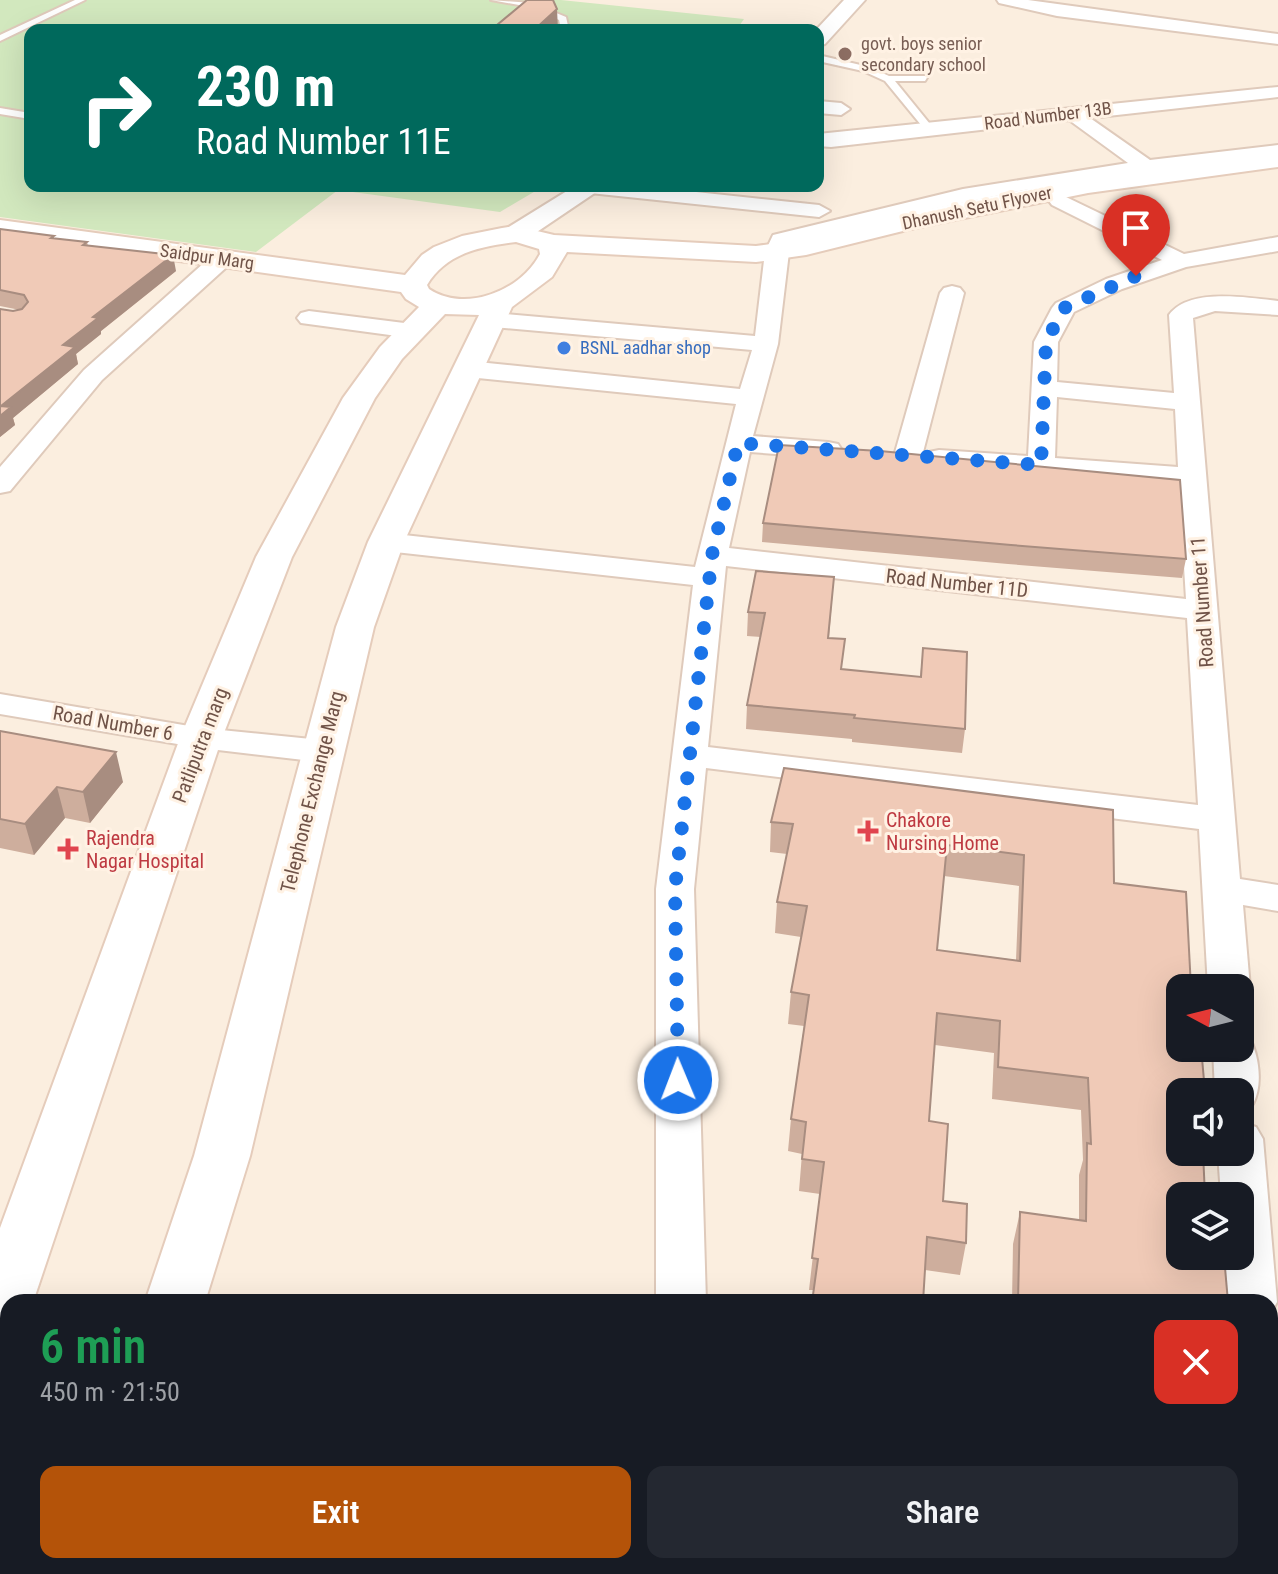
<!DOCTYPE html>
<meta charset="utf-8">
<style>
body{margin:0;font-family:"Roboto Condensed",sans-serif;background:#242831;color:#f1f3f6;height:100vh;display:flex;flex-direction:column;font-size:30px;white-space:nowrap}
*{box-sizing:border-box;margin:0}
p{font-size:26px;color:#9ea1a6}
.icon{flex:none;width:44px;height:44px;fill:none;stroke:currentColor;stroke-width:2;stroke-linecap:round;stroke-linejoin:round}
.map{position:relative;flex:1;overflow:hidden}
.side{position:absolute;left:0px;top:1294px;width:1278px;height:280px;display:flex;flex-direction:column;background:#171b24;border-radius:24px 24px 0 0;box-shadow:0 8px 32px #0002}
.side>*{flex:none}
.guide{position:absolute;left:24px;top:24px;width:800px;height:168px;border-radius:16px;box-shadow:0 8px 32px #0002;background:#00695c;color:#fff;overflow:hidden}
.needle{width:52px;rotate:277deg}
.tools{position:absolute;left:1166px;top:974px;display:grid;gap:16px}
.tools a{display:grid;place-items:center;width:88px;height:88px;border-radius:16px;background:#171b24;box-shadow:0 8px 32px #0002;font-size:40px}
.pin{position:absolute;display:grid;place-items:center;width:68px;height:68px;color:#fff;margin:-82px -34px;border-radius:50% 50% 50% 0;rotate:-45deg;box-shadow:0 0 8px #0007}
.pin .icon{rotate:45deg}
.me{position:absolute;width:88px;margin:-44px;rotate:359deg;stroke-linejoin:round;filter:drop-shadow(0 0 6px #0008)}
.turn{display:flex;align-items:center;gap:28px;height:168px;padding:0 40px;font-size:36px}
.turn .icon{width:104px;height:104px;stroke-width:2.5}
.turn b{display:block;font-size:56px;line-height:68px}
.round{display:grid;place-items:center;flex:none;width:84px;height:84px;border-radius:16px;background:#242831}
.overview{display:flex;align-items:center;justify-content:space-between;height:136px;padding:0 40px}
h1{font-size:48px;font-weight:600;line-height:60px;color:#1e9e55}
.cta{display:flex;gap:16px;margin-top:auto;padding:16px 40px}
.cta a{flex:1;height:92px;border-radius:16px;background:#b45309;color:#fff;font-size:32px;font-weight:600;line-height:92px;text-align:center}
.cta a+a{background:#242831;color:#f1f3f6}
.map>svg:first-child{display:block}
.green{fill:#d2e8be}
.lines{fill:none;stroke-linecap:round;stroke-linejoin:round}
.service-casing{stroke:#dfcabb;stroke-width:4}
.minor-casing{stroke:#dfcabb;stroke-width:4}
.tertiary-casing{stroke:#dfcabb;stroke-width:4}
.secondary-casing{stroke:#e5ccbb;stroke-width:4}
.service{fill:#fff;fill-rule:evenodd}
.minor{fill:#fff;fill-rule:evenodd}
.tertiary{fill:#fff;fill-rule:evenodd}
.secondary{fill:#fff;fill-rule:evenodd}
.wall{fill:#ceae9d;fill-rule:evenodd}
.shaded-wall{fill:#a88d80}
.building{fill:#f0cab7;stroke:#a88d80;stroke-width:2;fill-rule:evenodd}
.route{stroke:#1a73e8;stroke-width:14;stroke-dasharray:0 25.2}
.education-dot{fill:#8d6e63;stroke:#fff2e4;stroke-width:3}
.shop-dot{fill:#3f7fe0;stroke:#fff2e4;stroke-width:3}
.health-dot{fill:#e0444e;stroke:#fff2e4;stroke-width:3}
.labels{text-anchor:middle;stroke-width:6;stroke-linejoin:round;paint-order:stroke}
.far-education-label{font-size:18px;fill:#785e54;stroke:#fff2e4;text-anchor:start}
.far-street-label{font-size:18px;fill:#705348;stroke:#fff2e4}
.far-shop-label{font-size:18px;fill:#366cbe;stroke:#fff2e4;text-anchor:start}
.street-label{font-size:20px;fill:#705348;stroke:#fff2e4}
.health-label{font-size:20px;fill:#be3a42;stroke:#fff2e4;text-anchor:start}
</style>
<div class="map">
<svg width="1278" height="1574" viewBox="0 0 1278 1574">
<rect width="100%" height="100%" fill="#fbeedf"/>
<path class="green" d="M 0,0 L 561,0 L 744,19 L 739,26 L 774,30 L 30,30 L 30,186 L 544,186 L 500,212 L 338,190 L 256,252 L 0,217 Z"/>
<g class="lines">
<defs>
<path id="service" d="M 75,0 L 85,0 L 0,41 L 0,35 Z
M 491,0 L 532,3 L 566,17 L 569,30 L 561,30 L 559,20 L 530,7 Z
M 818,55 L 869,67 L 889,76 L 928,76 L 925,81 L 895,81 L 934,129 L 926,131 L 885,81 L 863,71 L 818,61 Z
M 0,108 L 30,113 L 30,119 L 0,114 Z"/>
<path id="minor" d="M 997,0 L 1028,0 L 1278,34 L 1278,44 L 1057,16 L 999,3 Z
M 1278,87 L 1278,97 L 1090,118 L 1150,160 L 1278,145 L 1278,157 L 1024,190 L 932,209 L 790,244 L 778,344 L 753,436 L 828,442 L 838,444 L 842,450 L 838,456 L 828,458 L 750,452 L 729,548 L 1186,599 L 1179,484 L 939,466 L 929,464 L 925,458 L 929,452 L 939,450 L 1028,456 L 1034,342 L 1052,308 L 1056,303 L 1106,279 L 1162,260 L 1052,205 L 1049,201 L 1052,197 L 1066,197 L 1184,254 L 1278,237 L 1278,251 L 1186,267 L 1122,289 L 1074,312 L 1058,342 L 1057,382 L 1174,393 L 1169,315 C 1189,287 1249,298 1278,301 L 1278,315 L 1215,311 L 1193,318 L 1240,879 L 1278,885 L 1278,911 L 1243,905 L 1250,988 L 1240,999 L 1240,988 L 1208,988 L 1199,829 L 706,768 L 694,889 L 706,1302 L 656,1302 L 656,889 L 693,585 L 386,551 L 376,548 L 371,542 L 376,536 L 386,533 L 695,567 L 736,404 L 468,377 L 459,374 L 455,369 L 459,364 L 468,361 L 740,389 L 752,350 L 493,327 L 485,325 L 481,320 L 485,315 L 493,313 L 755,336 L 765,252 L 773,235 L 963,189 L 1128,163 L 1069,120 L 831,147 L 818,146 L 818,134 ZM 1057,397 L 1175,409 L 1178,467 L 1055,458 ZM 726,566 L 1187,618 L 1198,805 L 708,747 Z
M 818,101 L 841,103 L 850,109 L 841,115 L 818,113 Z
M 640,186 L 819,205 L 830,211 L 819,217 L 590,193 L 580,187 Z
M 222,252 L 233,259 L 230,264 L 102,380 L 10,491 L 0,493 L 0,467 L 84,370 L 214,254 Z
M 952,286 L 960,288 L 964,293 L 922,456 L 918,462 L 908,464 L 898,462 L 894,456 L 940,293 L 944,288 Z
M 309,311 L 412,324 L 421,326 L 424,331 L 421,336 L 412,338 L 301,323 L 297,318 L 301,313 Z
M 0,694 L 201,728 L 321,740 L 333,744 L 339,751 L 333,758 L 321,762 L 201,748 L 0,714 Z
M 1240,1034 L 1249,1037 C 1259,1055 1263,1085 1253,1104 L 1240,1108 L 1240,1092 L 1215,1092 L 1213,1048 L 1240,1048 Z
M 1240,1122 L 1256,1127 L 1263,1139 L 1277,1302 L 1270,1315 L 1270,1302 L 1227,1302 L 1225,1256 L 1240,1256 L 1240,1196 L 1221,1196 L 1218,1152 L 1240,1152 Z
M 0,1441 L 8,1442 L 8,1490 L 0,1489 Z
M 1270,1536 L 1278,1539 L 1278,1574 L 1243,1574 L 1242,1566 L 1270,1566 Z
M 651,1566 L 707,1566 L 706,1574 L 650,1574 Z"/>
<path id="tertiary" d="M 844,0 L 865,0 L 825,44 L 818,46 L 816,30 Z
M 575,186 L 605,186 L 525,240 L 507,240 L 503,234 L 507,228 Z"/>
<path id="secondary" d="M 1278,153 L 1278,167 L 1088,193 L 915,228 L 806,255 L 756,262 L 567,252 L 552,277 L 512,307 L 404,542 L 374,627 L 250,1156 L 205,1302 L 145,1302 L 194,1156 L 336,627 L 368,542 L 479,315 L 445,314 L 402,359 L 375,398 L 292,557 L 222,738 L 33,1302 L 8,1302 L 8,1334 L 0,1337 L 0,1228 L 180,738 L 256,557 L 343,398 L 380,347 L 419,307 L 406,299 L 401,292 L 0,236 L 0,220 L 405,275 L 422,255 L 434,247 L 462,236 L 502,228 L 516,226 L 554,235 L 756,246 L 806,239 L 914,212 L 1088,177 ZM 516,242 L 539,249 L 540,254 C 521,291 465,313 429,289 L 427,285 C 446,253 482,246 516,242 Z
M 46,1566 L 115,1566 L 112,1574 L 43,1574 Z"/>
</defs>
<use href="#service" class="service-casing"/>
<use href="#minor" class="minor-casing"/>
<use href="#tertiary" class="tertiary-casing"/>
<use href="#secondary" class="secondary-casing"/>
<use href="#service" class="service"/>
<use href="#minor" class="minor"/>
<use href="#tertiary" class="tertiary"/>
<use href="#secondary" class="secondary"/>
</g>
<path class="wall" d="M 0,229 L 54,236 L 54,238 L 87,242 L 88,246 L 176,271 L 101,331 L 101,334 L 76,354 L 78,364 L 13,418 L 15,425 L 0,437 L 0,309 L 13,311 L 20,310 L 0,306 Z
M 763,523 L 1186,559 L 1182,578 L 1008,564 L 762,542 Z
M 834,577 L 829,638 L 842,669 L 920,677 L 923,648 L 965,729 L 962,753 L 852,742 L 852,739 L 746,729 L 747,705 L 761,637 L 747,636 L 748,612 Z
M 0,731 L 123,782 L 90,823 L 65,818 L 34,855 L 0,848 Z
M 784,768 L 1114,883 L 1180,1196 L 1228,1302 L 1012,1302 L 1013,1244 L 1020,1212 L 1079,1220 L 1079,1175 L 1083,1160 L 1081,1110 L 992,1099 L 994,1053 L 935,1045 L 929,1121 L 943,1201 L 966,1243 L 960,1275 L 925,1270 L 813,1290 L 809,1290 L 820,1194 L 799,1191 L 802,1154 L 788,1151 L 791,1119 L 804,1026 L 788,1024 L 791,992 L 801,937 L 775,933 L 777,902 L 787,854 L 770,852 L 771,822 ZM 944,876 L 1019,886 L 1016,960 L 937,950 Z
M 796,1566 L 1232,1566 L 1232,1574 L 796,1574 Z"/>
<path class="shaded-wall" d="M 557,9 L 558,30 L 534,30 Z
M 173,255 L 176,271 L 101,331 L 101,334 L 76,354 L 78,364 L 13,418 L 15,425 L 0,437 L 0,416 L 1,406 L 63,345 L 93,317 Z
M 116,752 L 123,782 L 90,823 L 83,792 Z
M 57,787 L 65,818 L 34,855 L 25,824 Z
M 404,1566 L 420,1566 L 421,1571 L 420,1574 L 400,1574 Z"/>
<path class="building" d="M 527,0 L 553,0 L 557,9 L 534,30 L 491,30 Z
M 0,229 L 54,236 L 51,238 L 87,242 L 83,245 L 173,255 L 93,317 L 98,318 L 63,345 L 75,347 L 1,406 L 11,407 L 0,416 L 0,309 L 13,311 L 22,309 L 28,302 L 24,295 L 0,290 Z
M 779,445 L 880,451 L 1180,480 L 1186,559 L 1011,545 L 763,523 Z
M 756,571 L 834,577 L 828,638 L 845,639 L 841,669 L 921,677 L 923,648 L 967,652 L 965,729 L 854,718 L 855,715 L 747,705 L 765,613 L 748,612 Z
M 0,731 L 116,752 L 83,792 L 57,787 L 25,824 L 0,819 Z
M 784,768 L 1113,810 L 1114,883 L 1186,892 L 1191,988 L 1180,988 L 1180,1048 L 1194,1048 L 1194,1057 L 1202,1058 L 1205,1092 L 1180,1092 L 1180,1152 L 1203,1152 L 1205,1196 L 1180,1196 L 1180,1256 L 1224,1256 L 1228,1302 L 1018,1301 L 1020,1212 L 1086,1221 L 1087,1143 L 1091,1144 L 1088,1078 L 998,1067 L 1000,1021 L 937,1013 L 929,1121 L 948,1124 L 943,1201 L 967,1204 L 966,1243 L 927,1237 L 923,1302 L 812,1302 L 818,1259 L 812,1258 L 824,1162 L 802,1159 L 806,1122 L 791,1119 L 809,995 L 791,992 L 807,906 L 777,902 L 793,824 L 771,822 ZM 947,845 L 1024,855 L 1020,961 L 937,950 Z
M 179,1566 L 404,1566 L 400,1574 L 175,1574 Z
M 814,1566 L 1232,1566 L 1232,1574 L 813,1574 Z"/>
<g class="lines">
<path class="route" d="M 678,1080 L 675,889 L 712,555 L 738,443 L 1041,465 L 1046,342 L 1064,308 L 1136,276"/>
</g>
<circle class="education-dot" cx="845" cy="54" r="8"/>
<circle class="shop-dot" cx="564" cy="348" r="8"/>
<g class="health-dot">
<path d="M864 819h8v8h8v8h-8v8h-8v-8h-8v-8h8z"/>
<path d="M64 837h8v8h8v8h-8v8h-8v-8h-8v-8h8z"/>
</g>
<g class="labels">
<g class="far-education-label">
<text x="861" y="50">govt. boys senior<tspan x="861" dy="21">secondary school</tspan></text>
</g>
<g class="far-street-label">
<text transform="translate(1048 116) rotate(-7)" y="6">Road Number 13B</text>
<text transform="translate(977 208) rotate(-12)" y="6">Dhanush Setu Flyover</text>
<text transform="translate(207 257) rotate(8)" y="6">Saidpur Marg</text>
</g>
<g class="far-shop-label">
<text x="580" y="354">BSNL aadhar shop</text>
</g>
<g class="street-label">
<text transform="translate(957 583) rotate(6)" y="7">Road Number 11D</text>
<text transform="translate(1202 602) rotate(-94)" y="7">Road Number 11</text>
<text transform="translate(113 723) rotate(10)" y="7">Road Number 6</text>
<text transform="translate(200 745) rotate(-69)" y="7">Patliputra marg</text>
<text transform="translate(312 792) rotate(-76)" y="7">Telephone Exchange Marg</text>
</g>
<g class="health-label">
<text x="886" y="827">Chakore<tspan x="886" dy="23">Nursing Home</tspan></text>
<text x="86" y="845">Rajendra<tspan x="86" dy="23">Nagar Hospital</tspan></text>
</g>
</g>
</svg>
<div class="tools">
<a><svg class="needle" viewBox="-14 -14 28 28"><path d="M0-13l5 13h-10z" fill="#e53935"/><path d="M0 13l5-13h-10z" fill="#9ea1a6"/></svg></a>
<a><svg class="icon" aria-label="sound" viewBox="0 0 24 24"><path d="M4 9h4l5-4v14l-5-4H4zM17 9q2 3 0 6"/></svg></a>
<a><svg class="icon" aria-label="layers" viewBox="0 0 24 24"><path d="M12 4l9 5-9 5-9-5zM3 14l9 5 9-5"/></svg></a>
</div>
<div class="pin" style="left:1136px;top:276px;background:#d93025"><svg class="icon" aria-label="arrive" viewBox="0 0 24 24"><path d="M6 21V4h12l-3 4 3 4H6"/></svg></div>
<svg class="me" style="left:678px;top:1080px" viewBox="-20 -20 40 40"><circle r="17" fill="#1a73e8" stroke="#fff" stroke-width="3"/><path d="M0-11L8 9 0 5-8 9z" fill="#fff"/></svg>
<div class="guide">
<div class="turn"><svg class="icon" aria-label="right" viewBox="0 0 24 24"><path d="M7 20v-9h11M14 6l5 5-5 5"/></svg><div><b>230 m</b>Road Number 11E</div></div>
</div>
<section class="side">
<div class="overview"><div><h1>6 min</h1><p>450 m · 21:50</p></div><a class="round" style="background:#d93025;color:#fff"><svg class="icon" aria-label="close" viewBox="0 0 24 24"><path d="M6 6l12 12M18 6L6 18"/></svg></a></div>
<div class="cta"><a>Exit</a><a>Share</a></div>
</section>
</div>
